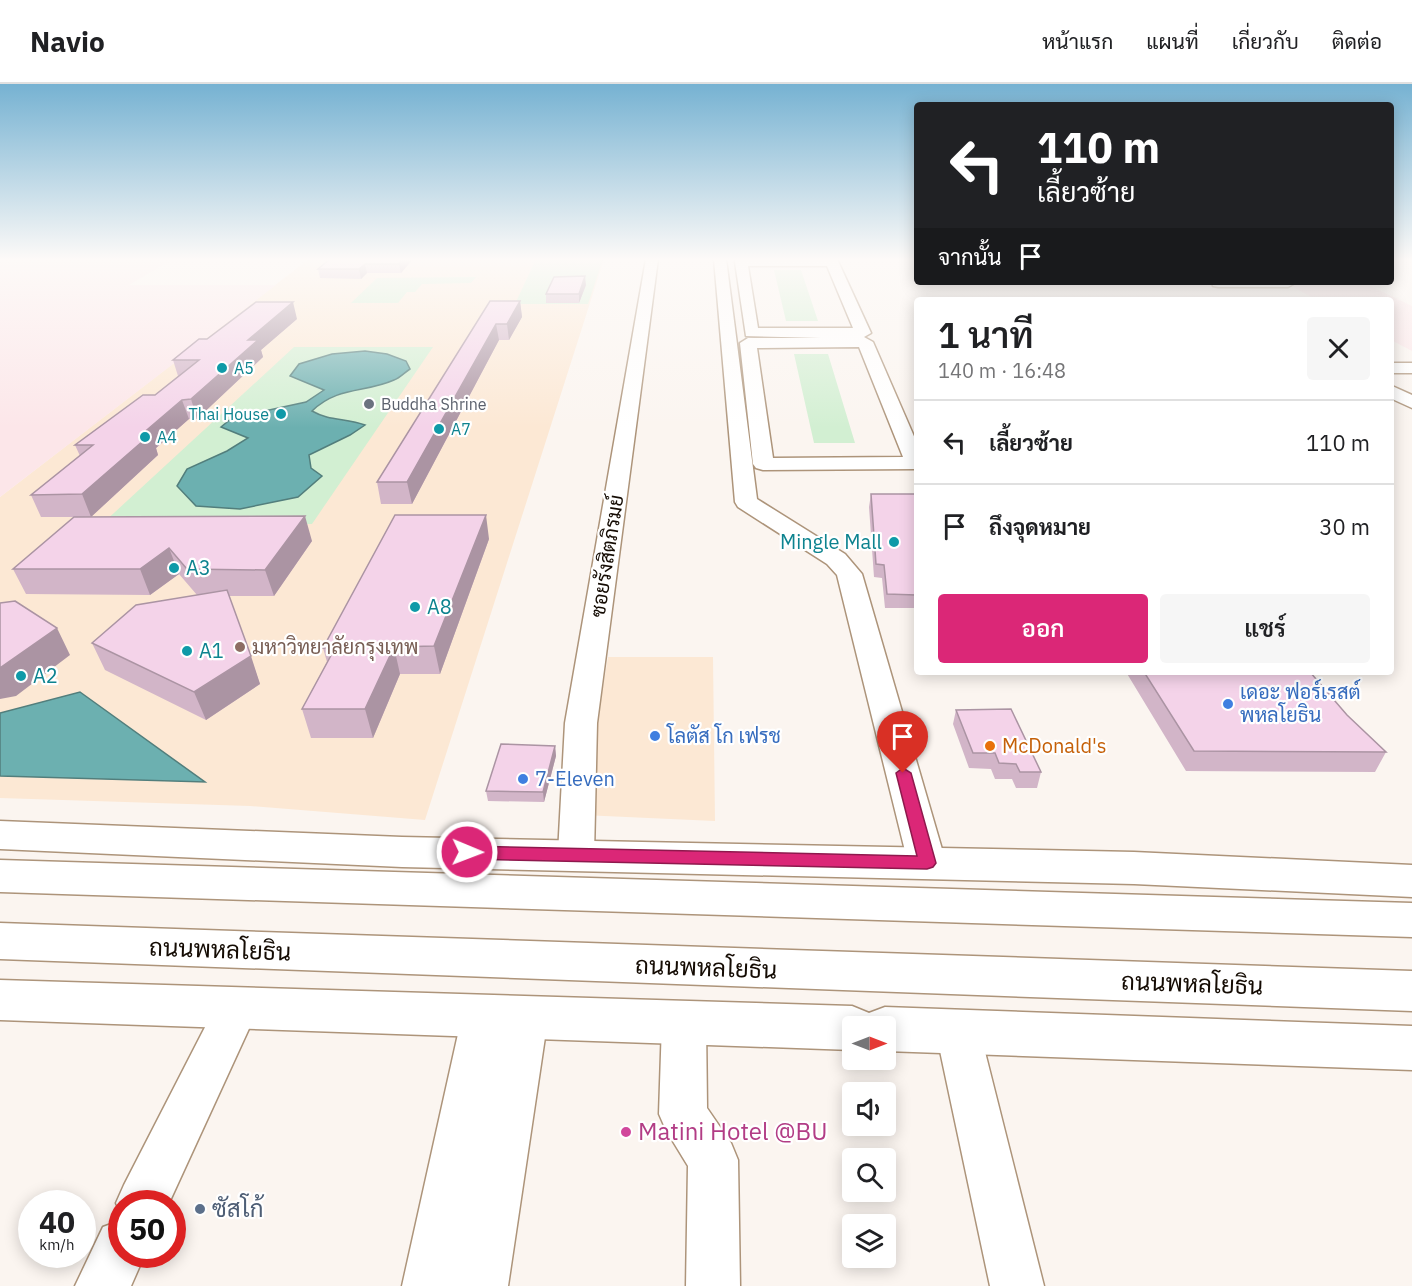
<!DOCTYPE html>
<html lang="th">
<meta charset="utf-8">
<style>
body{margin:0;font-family:"IBM Plex Sans",Sarabun,sans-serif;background:#f6f6f6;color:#202124;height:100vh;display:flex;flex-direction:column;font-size:22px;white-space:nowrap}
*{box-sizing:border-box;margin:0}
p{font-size:20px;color:#757577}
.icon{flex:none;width:33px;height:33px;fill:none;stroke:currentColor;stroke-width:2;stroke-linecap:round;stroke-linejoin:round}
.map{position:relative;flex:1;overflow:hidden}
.panel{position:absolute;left:914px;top:213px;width:480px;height:378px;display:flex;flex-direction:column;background:#fff;border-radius:6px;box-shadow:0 3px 15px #0003}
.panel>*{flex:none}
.top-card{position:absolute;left:914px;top:18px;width:480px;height:183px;border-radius:6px;box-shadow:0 3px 15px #0003;background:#202124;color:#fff;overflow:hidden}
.needle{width:39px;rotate:90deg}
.tools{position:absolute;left:842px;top:932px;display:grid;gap:12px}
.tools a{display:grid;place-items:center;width:54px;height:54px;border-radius:6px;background:#fff;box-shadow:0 3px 15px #0003;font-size:30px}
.speed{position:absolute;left:18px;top:1106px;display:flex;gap:12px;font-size:30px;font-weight:700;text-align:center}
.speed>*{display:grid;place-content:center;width:78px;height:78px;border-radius:50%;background:#fff;box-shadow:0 3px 15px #0003;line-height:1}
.speed small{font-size:15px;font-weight:400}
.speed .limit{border:9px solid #d22;background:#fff;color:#111}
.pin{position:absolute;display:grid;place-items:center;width:51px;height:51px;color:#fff;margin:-62px -26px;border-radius:50% 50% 50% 0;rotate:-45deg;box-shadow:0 0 6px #0007}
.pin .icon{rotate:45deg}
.me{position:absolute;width:66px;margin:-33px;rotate:91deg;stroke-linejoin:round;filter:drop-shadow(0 0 4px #0008)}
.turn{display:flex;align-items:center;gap:21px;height:126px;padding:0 24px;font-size:27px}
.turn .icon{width:78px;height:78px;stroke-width:2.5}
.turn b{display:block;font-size:42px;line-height:51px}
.then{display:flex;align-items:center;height:57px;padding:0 24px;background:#0003;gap:12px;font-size:22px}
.round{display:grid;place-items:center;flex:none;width:63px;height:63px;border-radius:6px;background:#f6f6f6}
.overview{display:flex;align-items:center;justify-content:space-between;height:102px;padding:0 24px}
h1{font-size:36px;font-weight:600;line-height:45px}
.action{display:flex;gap:12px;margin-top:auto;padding:12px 24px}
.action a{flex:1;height:69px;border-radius:6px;background:#db2777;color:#fff;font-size:24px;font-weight:600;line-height:69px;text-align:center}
.action a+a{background:#f6f6f6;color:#202124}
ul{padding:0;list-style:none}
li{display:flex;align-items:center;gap:18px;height:84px;padding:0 24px;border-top:2px solid #e0e0e0}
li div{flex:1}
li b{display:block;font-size:22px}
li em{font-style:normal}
header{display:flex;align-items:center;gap:36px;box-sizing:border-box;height:84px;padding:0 30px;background:#fff;border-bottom:2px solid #e0e0e0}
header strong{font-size:28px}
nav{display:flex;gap:33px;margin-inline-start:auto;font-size:21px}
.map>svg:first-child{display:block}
.built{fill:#fce8d4}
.industrial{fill:#fce6e9}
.green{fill:#d2efd2}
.water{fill:#6cb0b0;stroke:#527e7c;stroke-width:1.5}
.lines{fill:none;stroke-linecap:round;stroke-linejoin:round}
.minor-casing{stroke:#ad947a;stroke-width:3}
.major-casing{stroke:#ad947a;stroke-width:3}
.highway-casing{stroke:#ad947a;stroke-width:3}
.minor{fill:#fff;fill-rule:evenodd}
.major{fill:#fff;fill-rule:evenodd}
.highway{fill:#fff;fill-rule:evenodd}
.wall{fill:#d2b5c8}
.shaded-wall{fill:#ab94a3}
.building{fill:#f4d3e9;stroke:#ab94a3;stroke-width:1.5}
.route{fill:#db2777;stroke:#8e194d;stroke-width:1.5}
.culture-dot{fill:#0f9aa8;stroke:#fff;stroke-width:2}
.worship-dot{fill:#6b7280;stroke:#fff;stroke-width:2}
.education-dot{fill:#8d6e63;stroke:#fff;stroke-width:2}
.shop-dot{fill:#3f7fe0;stroke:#fff;stroke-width:2}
.food-dot{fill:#e8710a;stroke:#fff;stroke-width:2}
.hotel-dot{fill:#d1479c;stroke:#fff;stroke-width:2}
.service-dot{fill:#5c6f8a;stroke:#fff;stroke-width:2}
.labels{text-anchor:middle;stroke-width:4.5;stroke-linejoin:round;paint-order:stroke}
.far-culture-label{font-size:16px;fill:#0d838f;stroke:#fff;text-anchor:start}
.far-worship-label{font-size:16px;fill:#5b616d;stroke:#fff;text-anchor:start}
.culture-label{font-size:20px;fill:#0d838f;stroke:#fff;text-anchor:start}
.street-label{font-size:20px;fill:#140b03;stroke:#fff}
.education-label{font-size:20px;fill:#785e54;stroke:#fff;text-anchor:start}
.shop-label{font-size:20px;fill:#366cbe;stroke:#fff;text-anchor:start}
.food-label{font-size:20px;fill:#c56008;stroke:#fff;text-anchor:start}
.near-street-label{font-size:24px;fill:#140b03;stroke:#fff}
.near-hotel-label{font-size:24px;fill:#b23c85;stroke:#fff;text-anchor:start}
.near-service-label{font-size:24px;fill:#4e5e75;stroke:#fff;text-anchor:start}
</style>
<header>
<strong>Navio</strong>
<nav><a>หน้าแรก</a><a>แผนที่</a><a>เกี่ยวกับ</a><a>ติดต่อ</a></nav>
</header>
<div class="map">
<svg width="1412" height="1202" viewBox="0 0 1412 1202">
<rect width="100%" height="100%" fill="#fbf5f0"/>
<path class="built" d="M 309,175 L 604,175 L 425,736 L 250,722 L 0,714 L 0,413 Z
M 608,573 L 713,573 L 715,737 L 582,731 Z"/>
<path class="industrial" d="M 0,175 L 173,175 L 129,201 L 276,201 L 0,413 Z
M 1284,198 L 1362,198 L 1412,222 L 1412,267 L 1391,256 L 1390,216 L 1317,216 Z"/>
<path class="green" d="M 536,175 L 603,175 L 588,220 L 515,220 Z
M 774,186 L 801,186 L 818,237 L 786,237 Z
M 476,193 L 471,199 L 422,200 L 415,208 L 407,208 L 398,219 L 351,219 L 377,194 Z
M 294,263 L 433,263 L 312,440 L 102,440 Z
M 794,270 L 828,270 L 855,359 L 814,359 Z"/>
<path class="water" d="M 365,267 L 387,270 L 406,277 L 410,285 C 405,288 400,294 394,296 C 365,309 338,302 312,327 C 329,337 347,334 365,341 L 350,351 L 309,371 L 311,384 L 322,392 L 298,413 L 240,425 L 196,422 L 177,402 L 187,385 L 227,367 L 248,354 L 221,343 L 232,334 L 306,318 L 324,306 L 290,292 L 299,280 L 332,270 Z
M 80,608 L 205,698 L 0,692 L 0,629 Z"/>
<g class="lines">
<defs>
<path id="minor" d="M 646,175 L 658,175 L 597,639 L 594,770 L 589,780 L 576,784 L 563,780 L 558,770 L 565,639 Z
M 714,175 L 726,175 L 757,415 L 845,470 L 862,490 L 946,779 L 940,789 L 927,793 L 914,789 L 908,779 L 837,491 L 827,480 L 738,423 L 735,418 Z
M 736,175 L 837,175 L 871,249 L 864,253 L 873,258 L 916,357 L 916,385 L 763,386 L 756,384 L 753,380 L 740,259 L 748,254 L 821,254 L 746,252 L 735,178 ZM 748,182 L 827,182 L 853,244 L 758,244 ZM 859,263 L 903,373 L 773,374 L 757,264 Z
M 1212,198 L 1294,198 L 1295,199 L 1288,203 L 1218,203 L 1213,202 Z
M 1390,279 L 1412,279 L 1412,289 L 1390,289 Z
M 1390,301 L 1412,311 L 1412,324 L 1390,314 Z
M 236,906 L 251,912 L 258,925 L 169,1119 L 122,1119 L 122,1132 L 116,1119 L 124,1101 L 221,912 Z
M 484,913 L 499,918 L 505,931 L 511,919 L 526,914 L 541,919 L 548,933 L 508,1202 L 402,1202 L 462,932 L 469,918 Z
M 684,920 L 700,925 L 706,939 L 707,1024 L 731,1059 L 738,1076 L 740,1202 L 686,1202 L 688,1082 L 666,1046 L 659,1030 L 662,939 L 668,925 Z
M 958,928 L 974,934 L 980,948 L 1044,1202 L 990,1202 L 936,948 L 942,934 Z
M 122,1136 L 122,1170 L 145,1170 L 131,1202 L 75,1202 L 103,1143 Z"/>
<path id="major" d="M 0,737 L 402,753 L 1134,768 L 1412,781 L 1412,813 L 1134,800 L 402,783 L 0,765 Z
M 0,896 L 852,922 L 869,929 L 885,923 L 1412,942 L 1412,986 L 885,967 L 885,942 L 852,942 L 852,966 L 0,936 Z"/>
<path id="highway" d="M 0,776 L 1412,819 L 1412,853 L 0,808 Z
M 0,839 L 1412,887 L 1412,927 L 0,875 Z"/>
</defs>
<use href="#minor" class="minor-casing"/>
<use href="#major" class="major-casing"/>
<use href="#highway" class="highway-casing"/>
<use href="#minor" class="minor"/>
<use href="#major" class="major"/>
<use href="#highway" class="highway"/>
</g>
<path class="wall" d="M 330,175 L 413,175 L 401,189 L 367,189 L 361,195 L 320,194 L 318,185 Z
M 586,201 L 579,219 L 546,219 L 546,210 Z
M 490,217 L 520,217 L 522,233 L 509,256 L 499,256 L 412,420 L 381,420 L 377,398 Z
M 297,235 L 261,266 L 263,273 L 197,335 L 189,335 L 156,364 L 158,371 L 91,433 L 41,433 L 31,411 L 80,372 L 75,361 L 155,311 L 178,292 L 173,276 L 207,255 Z
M 871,410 L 916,410 L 916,524 L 885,524 L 882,494 L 874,493 L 869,423 Z
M 74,433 L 312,457 L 274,512 L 229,512 L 260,600 L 206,636 L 105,586 L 92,559 L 197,511 L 179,490 L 150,511 L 26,510 L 13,485 Z
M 489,455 L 440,590 L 400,590 L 373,654 L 311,654 L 302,625 L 327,578 L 323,564 Z
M 1126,588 L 1310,588 L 1347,631 L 1386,668 L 1375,688 L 1186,687 Z
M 956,626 L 1041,688 L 1037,704 L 1016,704 L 1012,695 L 995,695 L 991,685 L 969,684 L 953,640 Z
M 555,662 L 556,672 L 544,718 L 488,717 L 486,707 Z"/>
<path class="shaded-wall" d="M 403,175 L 413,175 L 401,189 L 399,180 Z
M 365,180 L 367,189 L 361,195 L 359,185 Z
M 585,192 L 586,201 L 579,219 L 579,210 Z
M 520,217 L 522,233 L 509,256 L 507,240 Z
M 293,218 L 297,235 L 261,266 L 263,273 L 197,335 L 191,315 L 248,256 Z
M 496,240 L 499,256 L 412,420 L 407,398 Z
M 182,316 L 189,335 L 156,364 L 158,371 L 91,433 L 82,410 L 141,351 Z
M 486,431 L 489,455 L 440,590 L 434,562 Z
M 305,432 L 312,457 L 274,512 L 265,486 Z
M 169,464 L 179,490 L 150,511 L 140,485 Z
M 57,544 L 70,571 L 16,612 L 0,615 L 0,584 Z
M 394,563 L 400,590 L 373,654 L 365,625 Z
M 251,572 L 260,600 L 206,636 L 194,608 Z
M 555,662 L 556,672 L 544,718 L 543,708 Z"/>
<path class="building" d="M 330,175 L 403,175 L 399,180 L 365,180 L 359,185 L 318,185 Z
M 585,192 L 579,210 L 546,210 L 554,193 Z
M 490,217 L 520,217 L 507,240 L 496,240 L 407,398 L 377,398 Z
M 256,218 L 293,218 L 248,256 L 258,256 L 191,315 L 182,316 L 141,351 L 151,350 L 82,410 L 31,411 L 93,361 L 75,361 L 143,311 L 155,311 L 199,276 L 173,276 L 199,255 L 207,255 Z
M 871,410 L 916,410 L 916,511 L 887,510 L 884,481 L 876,480 Z
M 395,431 L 486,431 L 434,562 L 394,563 L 365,625 L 302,625 L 335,564 L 323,564 Z
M 305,432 L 265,486 L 187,485 L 169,464 L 140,485 L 13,485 L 74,433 Z
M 227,506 L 251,572 L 194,608 L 92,559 L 136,521 Z
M 15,517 L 57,544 L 0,584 L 0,519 Z
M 1144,588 L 1310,588 L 1347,631 L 1386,668 L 1194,667 Z
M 1011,625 L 1041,688 L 1020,688 L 1016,680 L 999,679 L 995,669 L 973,669 L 956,626 Z
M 501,660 L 555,662 L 543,708 L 486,707 Z"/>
<linearGradient id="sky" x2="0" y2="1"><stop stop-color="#76b2d2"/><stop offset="0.51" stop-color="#fdfaf8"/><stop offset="1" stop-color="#fdfaf8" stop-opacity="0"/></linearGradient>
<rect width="1412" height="344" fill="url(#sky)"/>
<path class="route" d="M 903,684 L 911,689 L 936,779 L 933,783 L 927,785 L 467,775 L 461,773 L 459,768 L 461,764 L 467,762 L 917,772 L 896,689 Z"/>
<g class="culture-dot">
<circle cx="222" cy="284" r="6"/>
<circle cx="281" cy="330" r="6"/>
<circle cx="439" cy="345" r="6"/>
<circle cx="145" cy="353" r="6"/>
<circle cx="894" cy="458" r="6"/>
<circle cx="174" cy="484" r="6"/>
<circle cx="415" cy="523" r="6"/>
<circle cx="187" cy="567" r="6"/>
<circle cx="21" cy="592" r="6"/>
</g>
<circle class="worship-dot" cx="369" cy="320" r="6"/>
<circle class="education-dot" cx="240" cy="563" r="6"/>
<g class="shop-dot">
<circle cx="1228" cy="620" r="6"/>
<circle cx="655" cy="652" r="6"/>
<circle cx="523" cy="695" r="6"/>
</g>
<circle class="food-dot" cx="990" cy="662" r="6"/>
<circle class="hotel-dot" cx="626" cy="1048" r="6"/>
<circle class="service-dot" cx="200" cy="1125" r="6"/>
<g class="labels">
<g class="far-culture-label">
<text x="234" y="290">A5</text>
<text x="269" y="336" text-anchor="end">Thai House</text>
<text x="451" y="351">A7</text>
<text x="157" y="359">A4</text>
</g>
<g class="far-worship-label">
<text x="381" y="326">Buddha Shrine</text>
</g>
<g class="culture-label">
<text x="882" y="465" text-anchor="end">Mingle Mall</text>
<text x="186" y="491">A3</text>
<text x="427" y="530">A8</text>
<text x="199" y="574">A1</text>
<text x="33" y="599">A2</text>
</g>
<g class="street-label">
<text transform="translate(607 472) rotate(-81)" y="7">ซอยรังสิตภิรมย์</text>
</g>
<g class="education-label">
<text x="252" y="570">มหาวิทยาลัยกรุงเทพ</text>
</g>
<g class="shop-label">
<text x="1240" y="615">เดอะ ฟอร์เรสต์<tspan x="1240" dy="23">พหลโยธิน</tspan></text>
<text x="667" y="659">โลตัส โก เฟรช</text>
<text x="535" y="702">7-Eleven</text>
</g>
<g class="food-label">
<text x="1002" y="669">McDonald's</text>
</g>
<g class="near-street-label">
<text transform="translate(220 866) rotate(2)" y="8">ถนนพหลโยธิน</text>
<text transform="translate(706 884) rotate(2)" y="8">ถนนพหลโยธิน</text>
<text transform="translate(1192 900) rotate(2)" y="8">ถนนพหลโยธิน</text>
</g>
<g class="near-hotel-label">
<text x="638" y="1056">Matini Hotel @BU</text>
</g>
<g class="near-service-label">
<text x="212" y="1133">ซัสโก้</text>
</g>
</g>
</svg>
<div class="tools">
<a><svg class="needle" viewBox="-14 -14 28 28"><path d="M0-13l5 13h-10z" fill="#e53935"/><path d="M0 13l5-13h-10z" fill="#757577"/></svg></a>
<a><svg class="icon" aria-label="sound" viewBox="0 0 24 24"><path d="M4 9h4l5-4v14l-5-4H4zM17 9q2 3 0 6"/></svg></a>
<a><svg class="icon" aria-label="search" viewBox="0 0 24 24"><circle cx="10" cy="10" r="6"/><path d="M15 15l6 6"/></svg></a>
<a><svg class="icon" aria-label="layers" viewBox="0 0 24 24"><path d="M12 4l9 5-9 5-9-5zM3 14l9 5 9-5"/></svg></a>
</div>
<div class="speed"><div>40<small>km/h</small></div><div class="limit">50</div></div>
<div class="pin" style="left:903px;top:689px;background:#d93025"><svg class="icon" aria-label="arrive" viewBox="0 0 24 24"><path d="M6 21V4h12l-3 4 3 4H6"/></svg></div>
<svg class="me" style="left:467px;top:768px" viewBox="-20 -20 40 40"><circle r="17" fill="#db2777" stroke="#fff" stroke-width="3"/><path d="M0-11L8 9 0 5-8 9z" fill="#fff"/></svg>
<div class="top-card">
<div class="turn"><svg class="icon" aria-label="left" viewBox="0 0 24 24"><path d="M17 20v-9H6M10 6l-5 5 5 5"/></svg><div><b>110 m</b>เลี้ยวซ้าย</div></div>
<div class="then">จากนั้น<svg class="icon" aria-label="arrive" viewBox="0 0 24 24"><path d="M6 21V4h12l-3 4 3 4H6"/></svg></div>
</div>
<section class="panel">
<div class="overview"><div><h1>1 นาที</h1><p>140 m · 16:48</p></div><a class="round"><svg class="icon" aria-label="close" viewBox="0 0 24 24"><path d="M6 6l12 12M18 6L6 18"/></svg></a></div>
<ul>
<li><svg class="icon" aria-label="left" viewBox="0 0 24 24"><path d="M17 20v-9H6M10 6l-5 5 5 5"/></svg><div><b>เลี้ยวซ้าย</b></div><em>110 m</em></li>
<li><svg class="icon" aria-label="arrive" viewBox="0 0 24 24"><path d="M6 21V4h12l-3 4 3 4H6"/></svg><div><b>ถึงจุดหมาย</b></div><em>30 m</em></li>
</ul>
<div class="action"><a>ออก</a><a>แชร์</a></div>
</section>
</div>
